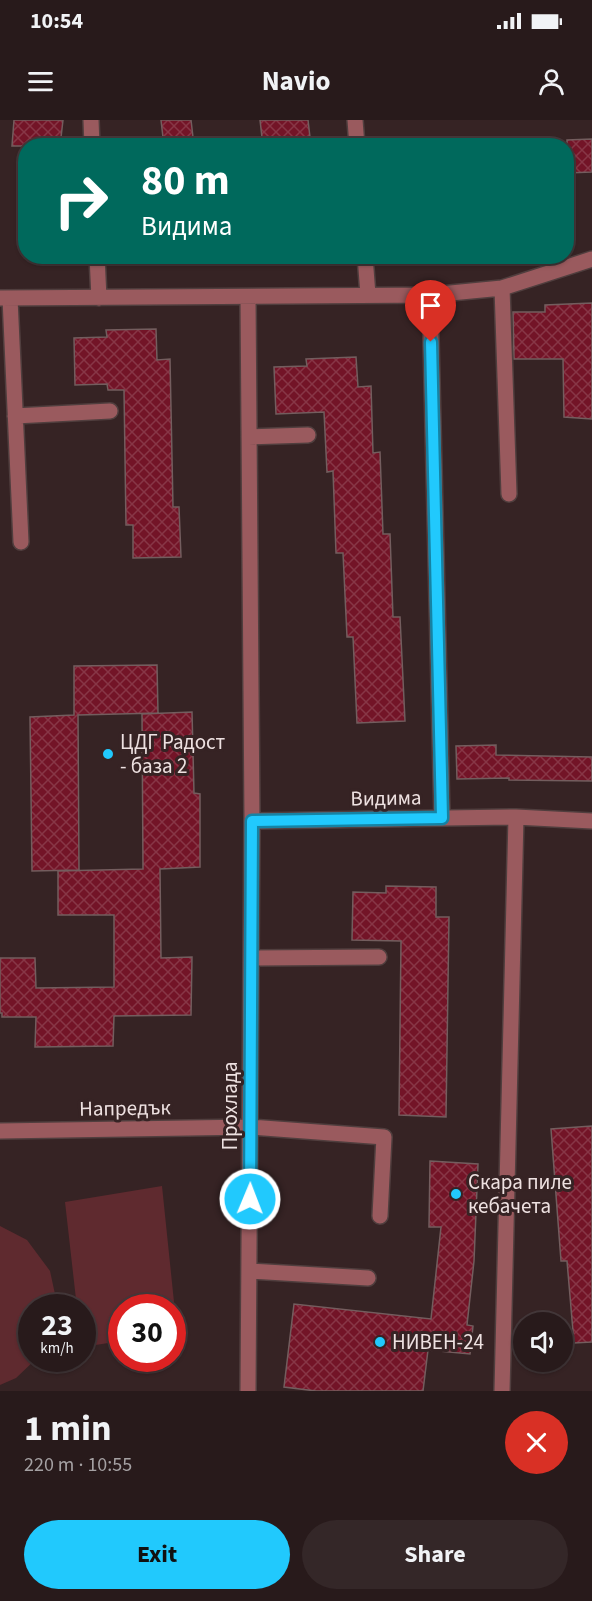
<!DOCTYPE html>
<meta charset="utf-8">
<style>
body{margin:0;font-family:"Source Sans 3",sans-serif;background:#342728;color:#f1f3f6;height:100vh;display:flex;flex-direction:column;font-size:22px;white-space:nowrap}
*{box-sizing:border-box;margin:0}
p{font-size:20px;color:#a5a1a3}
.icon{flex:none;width:33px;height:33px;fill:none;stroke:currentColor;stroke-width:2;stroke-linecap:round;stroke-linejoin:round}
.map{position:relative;height:1271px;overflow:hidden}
.drawer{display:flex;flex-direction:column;background:#281a1b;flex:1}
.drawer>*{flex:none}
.top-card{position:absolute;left:18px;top:18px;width:556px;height:126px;border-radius:24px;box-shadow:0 2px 4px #0004,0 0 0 2px #44383a;background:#00695c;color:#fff;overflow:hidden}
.controls{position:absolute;left:513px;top:1192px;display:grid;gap:12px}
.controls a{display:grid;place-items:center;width:60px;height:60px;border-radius:50%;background:#281a1b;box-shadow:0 2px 4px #0004,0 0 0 2px #44383a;font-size:30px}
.speed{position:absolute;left:18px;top:1174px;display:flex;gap:12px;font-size:30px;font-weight:700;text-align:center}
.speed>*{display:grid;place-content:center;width:78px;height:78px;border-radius:50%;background:#281a1b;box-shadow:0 2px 4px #0004,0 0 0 2px #44383a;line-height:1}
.speed small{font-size:15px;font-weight:400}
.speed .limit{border:9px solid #d22;background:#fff;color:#111}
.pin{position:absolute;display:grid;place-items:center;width:51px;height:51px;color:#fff;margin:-62px -26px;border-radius:50% 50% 50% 0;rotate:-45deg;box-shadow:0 0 6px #0007}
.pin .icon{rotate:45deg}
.me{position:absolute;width:66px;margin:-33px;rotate:1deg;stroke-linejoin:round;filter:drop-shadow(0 0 4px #0008)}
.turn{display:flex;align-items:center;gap:21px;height:126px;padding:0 24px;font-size:27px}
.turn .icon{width:78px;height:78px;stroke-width:2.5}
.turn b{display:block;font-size:42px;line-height:51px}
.round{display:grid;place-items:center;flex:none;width:63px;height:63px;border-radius:32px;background:#342728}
.overview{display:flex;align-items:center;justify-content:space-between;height:102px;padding:0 24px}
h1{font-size:36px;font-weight:700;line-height:45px}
.action{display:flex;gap:12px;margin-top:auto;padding:12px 24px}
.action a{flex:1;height:69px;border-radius:36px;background:#21c9fd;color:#111;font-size:24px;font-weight:700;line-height:69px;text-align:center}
.action a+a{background:#342728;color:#f1f3f6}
.status{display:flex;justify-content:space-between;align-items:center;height:42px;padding:0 30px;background:#281a1b;direction:ltr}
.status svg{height:16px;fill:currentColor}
header{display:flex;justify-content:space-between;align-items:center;height:78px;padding:0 24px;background:#281a1b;font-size:27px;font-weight:700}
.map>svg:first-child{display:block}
.garden{fill:#5f2a2f}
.building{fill:url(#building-cross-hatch);stroke:#735d5e;stroke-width:1.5}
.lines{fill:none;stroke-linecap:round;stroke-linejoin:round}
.minor-casing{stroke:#503e3e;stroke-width:18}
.minor{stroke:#9a5a5e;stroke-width:15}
.route-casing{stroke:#1583a4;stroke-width:15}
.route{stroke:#21c9fd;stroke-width:10}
.poi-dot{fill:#21c9fd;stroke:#362324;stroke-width:2}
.labels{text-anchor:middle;stroke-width:6;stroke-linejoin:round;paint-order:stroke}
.poi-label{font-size:21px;fill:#eee1e1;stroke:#362324;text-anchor:start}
.street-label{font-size:21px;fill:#eee1e1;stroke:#362324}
</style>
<div class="status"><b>10:54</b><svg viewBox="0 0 49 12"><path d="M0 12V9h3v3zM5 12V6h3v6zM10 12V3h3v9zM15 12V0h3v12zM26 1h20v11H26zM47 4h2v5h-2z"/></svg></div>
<header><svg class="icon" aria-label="menu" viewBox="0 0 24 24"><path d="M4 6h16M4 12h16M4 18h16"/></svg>Navio<svg class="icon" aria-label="person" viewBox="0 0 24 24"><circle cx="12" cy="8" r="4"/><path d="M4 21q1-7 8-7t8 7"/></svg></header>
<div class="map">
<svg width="592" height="1271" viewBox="0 0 592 1271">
<defs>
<pattern id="building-cross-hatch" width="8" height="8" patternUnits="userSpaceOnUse" patternTransform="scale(1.5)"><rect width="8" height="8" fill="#731427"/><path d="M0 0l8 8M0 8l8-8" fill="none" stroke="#873646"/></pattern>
</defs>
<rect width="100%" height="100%" fill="#362324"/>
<path class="garden" d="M 162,1066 L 177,1211 L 173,1212 L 172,1188 L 122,1188 L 121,1221 L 83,1227 L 82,1188 L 77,1188 L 65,1082 Z
M 0,1106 L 27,1120 L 50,1151 L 58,1188 L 32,1188 L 32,1239 L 36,1239 L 16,1258 L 0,1265 Z"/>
<path class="building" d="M 14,0 L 63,0 L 60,26 L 12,26 Z
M 161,0 L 191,0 L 194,26 L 164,26 Z
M 260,0 L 308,0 L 311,26 L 263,26 Z
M 592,19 L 592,52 L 567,53 L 567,20 Z
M 592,183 L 592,299 L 564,297 L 563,239 L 514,239 L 513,192 L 545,192 L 545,185 Z
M 156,209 L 157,240 L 170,239 L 173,387 L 179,387 L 181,437 L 133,438 L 133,405 L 126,405 L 124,270 L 108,270 L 107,264 L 75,265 L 74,218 L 107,217 L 106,210 Z
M 356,237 L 358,267 L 371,266 L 373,333 L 380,332 L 383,414 L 390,414 L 393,497 L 400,497 L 405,601 L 357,603 L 353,517 L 347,517 L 343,433 L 336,433 L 333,351 L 327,352 L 324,292 L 276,294 L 274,247 L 307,246 L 306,239 Z
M 157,545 L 158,593 L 78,595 L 79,750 L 32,751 L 30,597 L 74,595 L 74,546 Z
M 192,592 L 194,673 L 200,674 L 200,747 L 160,749 L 161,838 L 192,837 L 191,895 L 114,896 L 113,926 L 35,927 L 36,897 L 2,897 L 2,893 L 0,893 L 0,838 L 35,838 L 36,868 L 114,867 L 114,795 L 58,795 L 58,751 L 143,749 L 142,594 Z
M 496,625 L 496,635 L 592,637 L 592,661 L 509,660 L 509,658 L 457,659 L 456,626 Z
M 386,766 L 436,767 L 436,797 L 449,797 L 446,997 L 399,995 L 401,821 L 352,820 L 353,772 L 386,773 Z
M 592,1006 L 592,1222 L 574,1223 L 567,1141 L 561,1141 L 551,1009 Z
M 430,1041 L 478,1044 L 474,1141 L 467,1205 L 473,1206 L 470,1234 L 428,1230 L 423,1271 L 316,1271 L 284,1267 L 294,1184 L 431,1199 L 441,1107 L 429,1107 Z"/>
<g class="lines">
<defs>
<path id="minor" d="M 91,0 L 92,26
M 355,0 L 357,26
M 97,136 L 99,178
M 365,136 L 368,175
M 502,168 L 509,374
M 430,175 L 442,698
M 0,178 L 430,175 L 502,168 L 592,139
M 10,178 L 21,422
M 15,296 L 110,291
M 249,317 L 308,315
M 252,701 L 516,697 L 592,701
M 251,838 L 379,837
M 0,1011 L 251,1007 L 384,1017 L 380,1096
M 249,1151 L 368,1158
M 248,1271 L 252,701 L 248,177
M 502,1271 L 516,697"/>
</defs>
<use href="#minor" class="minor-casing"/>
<use href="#minor" class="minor"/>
</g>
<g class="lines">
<defs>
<path id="route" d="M 250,1079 L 252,701 L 442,698 L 431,222"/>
</defs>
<use href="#route" class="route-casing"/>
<use href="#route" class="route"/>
</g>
<g class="poi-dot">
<circle cx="108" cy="634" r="6"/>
<circle cx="456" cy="1074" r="6"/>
<circle cx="380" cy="1222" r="6"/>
</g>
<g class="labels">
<g class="poi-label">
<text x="120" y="629">ЦДГ Радост<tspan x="120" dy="24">- база 2</tspan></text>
<text x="468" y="1069">Скара пиле<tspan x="468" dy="24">кебачета</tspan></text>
<text x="392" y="1229">НИВЕН-24</text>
</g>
<g class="street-label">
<text transform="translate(386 678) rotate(-1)" y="7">Видима</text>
<text transform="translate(230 986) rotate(-90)" y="7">Прохлада</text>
<text transform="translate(125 988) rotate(-1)" y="7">Напредък</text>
</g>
</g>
</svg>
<div class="controls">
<a><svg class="icon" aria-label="sound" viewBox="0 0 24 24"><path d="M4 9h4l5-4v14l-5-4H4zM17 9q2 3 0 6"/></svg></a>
</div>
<div class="speed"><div>23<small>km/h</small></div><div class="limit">30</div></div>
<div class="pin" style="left:431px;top:222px;background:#d93025"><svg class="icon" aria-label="arrive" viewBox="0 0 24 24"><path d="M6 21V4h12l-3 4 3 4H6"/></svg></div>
<svg class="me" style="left:250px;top:1079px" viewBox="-20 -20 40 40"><circle r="17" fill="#21c9fd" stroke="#fff" stroke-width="3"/><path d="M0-11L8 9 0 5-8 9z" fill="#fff"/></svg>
<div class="top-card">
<div class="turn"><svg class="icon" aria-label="right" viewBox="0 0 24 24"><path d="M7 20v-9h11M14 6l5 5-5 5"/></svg><div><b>80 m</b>Видима</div></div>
</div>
</div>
<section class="drawer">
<div class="overview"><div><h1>1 min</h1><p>220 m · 10:55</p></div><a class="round" style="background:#d93025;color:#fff"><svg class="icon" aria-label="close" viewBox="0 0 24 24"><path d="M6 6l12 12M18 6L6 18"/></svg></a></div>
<div class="action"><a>Exit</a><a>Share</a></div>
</section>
